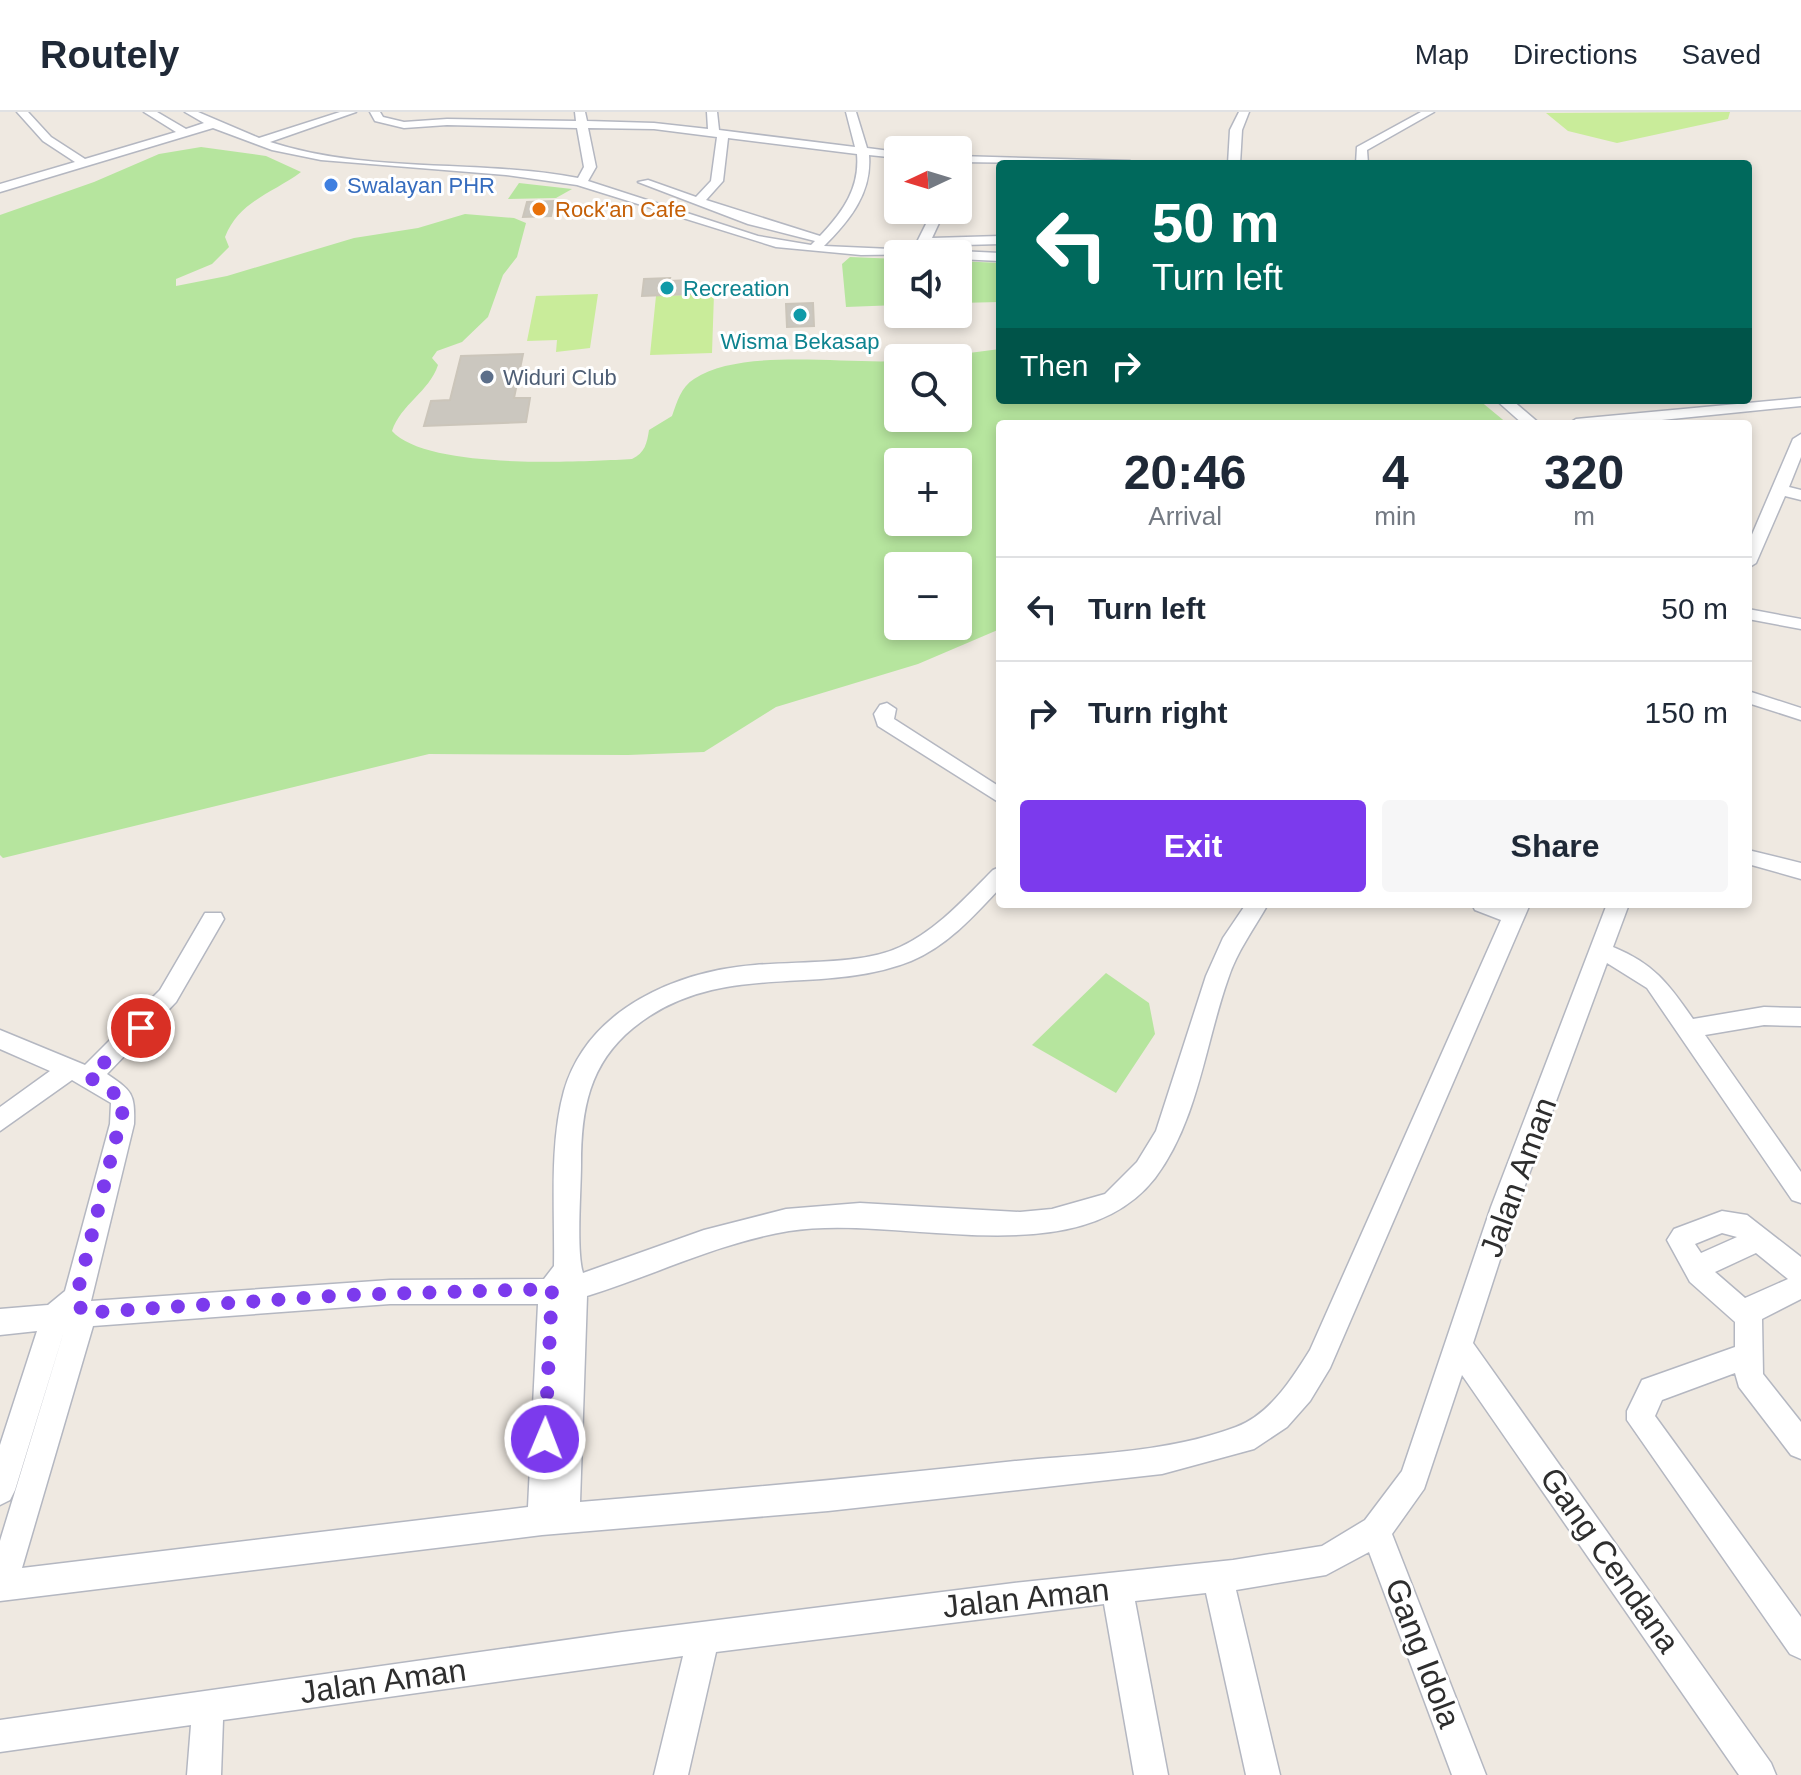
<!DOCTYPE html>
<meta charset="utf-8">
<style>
body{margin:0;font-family:Arial,sans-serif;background:#f6f6f7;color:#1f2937;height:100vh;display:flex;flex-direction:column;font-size:30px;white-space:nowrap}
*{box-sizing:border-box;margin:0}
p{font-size:26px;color:#747a83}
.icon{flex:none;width:44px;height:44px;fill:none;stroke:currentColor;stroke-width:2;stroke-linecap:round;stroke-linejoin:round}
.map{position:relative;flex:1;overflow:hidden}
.side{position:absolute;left:996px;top:308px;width:756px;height:488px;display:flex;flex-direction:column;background:#fff;border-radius:8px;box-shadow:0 4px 12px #0003}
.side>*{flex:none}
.top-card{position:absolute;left:996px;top:48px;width:756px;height:244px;border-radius:8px;box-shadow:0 4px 12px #0003;background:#00695c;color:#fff;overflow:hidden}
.needle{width:52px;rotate:266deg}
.tools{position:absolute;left:884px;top:24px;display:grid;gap:16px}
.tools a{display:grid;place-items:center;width:88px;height:88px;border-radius:8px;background:#fff;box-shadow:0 4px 12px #0003;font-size:40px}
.pin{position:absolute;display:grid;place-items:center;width:68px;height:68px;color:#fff;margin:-34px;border:4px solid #fff;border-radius:50%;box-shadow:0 2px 8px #0007}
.me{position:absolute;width:88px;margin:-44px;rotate:1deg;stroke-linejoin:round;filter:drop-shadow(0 0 6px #0008)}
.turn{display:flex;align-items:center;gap:28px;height:168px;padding:0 24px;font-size:36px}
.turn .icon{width:104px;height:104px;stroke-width:2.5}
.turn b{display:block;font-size:56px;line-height:68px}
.then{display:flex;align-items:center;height:76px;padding:0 24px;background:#0003;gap:16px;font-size:30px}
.eta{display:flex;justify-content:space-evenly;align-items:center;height:136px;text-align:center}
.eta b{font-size:48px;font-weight:800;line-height:56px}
.button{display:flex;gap:16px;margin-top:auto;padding:16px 24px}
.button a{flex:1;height:92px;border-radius:8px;background:#7c3aed;color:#fff;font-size:32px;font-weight:800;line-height:92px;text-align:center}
.button a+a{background:#f6f6f7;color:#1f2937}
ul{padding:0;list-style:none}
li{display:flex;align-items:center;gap:24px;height:104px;padding:0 24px;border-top:2px solid #e0e1e3}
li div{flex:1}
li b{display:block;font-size:30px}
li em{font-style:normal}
header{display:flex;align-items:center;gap:48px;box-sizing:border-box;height:112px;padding:0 40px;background:#fff;border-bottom:2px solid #e0e1e3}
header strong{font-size:38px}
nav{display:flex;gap:44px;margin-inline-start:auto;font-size:28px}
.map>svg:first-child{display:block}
.green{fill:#b6e59e;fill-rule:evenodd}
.pitch{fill:#c9ec9a}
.building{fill:#cbc7bf;stroke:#cbc5ba;stroke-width:2}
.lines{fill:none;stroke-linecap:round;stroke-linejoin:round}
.minor-casing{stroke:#b4b7c1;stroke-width:3}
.minor{fill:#fff;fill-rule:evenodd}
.route{stroke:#7c3aed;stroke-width:14;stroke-dasharray:0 25.2}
.shop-dot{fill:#3f7fe0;stroke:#fff;stroke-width:3}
.food-dot{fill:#e8710a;stroke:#fff;stroke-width:3}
.culture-dot{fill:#0f9aa8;stroke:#fff;stroke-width:3}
.service-dot{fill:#5c6f8a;stroke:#fff;stroke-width:3}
.labels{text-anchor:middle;stroke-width:6;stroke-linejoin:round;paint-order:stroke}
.far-shop-label{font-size:22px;fill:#366cbe;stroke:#fff;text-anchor:start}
.far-food-label{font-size:22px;fill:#c56008;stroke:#fff;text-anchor:start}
.far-culture-label{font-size:22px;fill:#0d838f;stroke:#fff;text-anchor:start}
.far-service-label{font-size:22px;fill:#4e5e75;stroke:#fff;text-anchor:start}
.near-street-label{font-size:32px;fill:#2e2e2e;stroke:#fff}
</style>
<header>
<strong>Routely</strong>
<nav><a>Map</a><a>Directions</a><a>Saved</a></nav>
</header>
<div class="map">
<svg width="1801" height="1663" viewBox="0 0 1801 1663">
<rect width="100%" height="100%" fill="#efe9e1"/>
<path class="green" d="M 201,35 L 266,44 L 301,60 C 273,81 239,89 225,125 L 229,135 L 212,152 L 176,167 L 176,174 L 227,164 L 354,126 L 418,116 L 465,102 L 514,106 L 526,111 L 517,145 L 503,163 L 488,205 L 462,230 L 437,239 L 432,246 L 438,253 C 429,280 401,292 392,319 C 427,358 579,350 632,347 C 645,341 647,331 649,318 L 672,304 C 677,290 681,275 694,267 C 740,236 842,252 898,249 L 898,306 L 958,306 L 958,246 L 930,246 L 1000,237 L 1000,288 L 1479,288 L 1508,312 L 1000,312 L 1000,517 L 918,552 L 776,595 L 704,640 L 628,643 L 429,642 L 3,746 L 0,743 L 0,103 L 94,70 L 159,42 ZM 958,350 L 958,410 L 898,410 L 898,350 ZM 958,454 L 958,514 L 898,514 L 898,454 Z
M 519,71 L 572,77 L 556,86 L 508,87 Z
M 850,145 L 898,147 L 898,193 L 846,195 L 842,152 Z
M 958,149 L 1000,151 L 1000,190 L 958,191 Z
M 1106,861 L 1149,891 L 1155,922 L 1116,981 L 1032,933 Z"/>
<path class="pitch" d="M 1730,0 L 1728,7 L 1617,31 L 1568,19 L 1546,1 Z
M 598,182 L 590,236 L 556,240 L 557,228 L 527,229 L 536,184 Z
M 714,182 L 712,241 L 650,243 L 656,184 Z"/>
<path class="building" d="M 554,89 L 551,104 L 523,105 L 527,90 Z
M 670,166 L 669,169 L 691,168 L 690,182 L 642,184 L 644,167 Z
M 813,191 L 814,214 L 787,215 L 786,192 Z
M 523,242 L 514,286 L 530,286 L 526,310 L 424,314 L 431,289 L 450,288 L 461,244 Z"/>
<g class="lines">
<defs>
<path id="minor" d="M 17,0 L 28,0 L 51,25 L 85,47 L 176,20 L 144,0 L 157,0 L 186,17 L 204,11 L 185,0 L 198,0 L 259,26 L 340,0 L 356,0 L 270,30 C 368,62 477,47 578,66 L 584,55 L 577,16 L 447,13 L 404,16 L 375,9 L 370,0 L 380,0 L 383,5 L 404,10 L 447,7 L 576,9 L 575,0 L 585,0 L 587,9 L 654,11 L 708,17 L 707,0 L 717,0 L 719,18 L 855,35 L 846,0 L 856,0 L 867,36 L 898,40 L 898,46 L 869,43 C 872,81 850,108 824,134 L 913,138 L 933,98 L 945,98 L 932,126 L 1000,124 L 1000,132 L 928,134 L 926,138 L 931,142 L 861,143 L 776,135 L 577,73 L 506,63 L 321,48 L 272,38 L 213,16 L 0,80 L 0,72 L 75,50 L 43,29 ZM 588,16 L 654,17 L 717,25 L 711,69 L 696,85 L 648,68 L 638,70 L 748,112 L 815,129 L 811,133 L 758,124 L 588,69 L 596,55 ZM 728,26 L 857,42 C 860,76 843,100 820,124 L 706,88 L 723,69 Z
M 1239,0 L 1249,0 L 1242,18 L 1240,52 L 1228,52 L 1230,18 Z
M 1421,0 L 1434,0 L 1367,38 L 1368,52 L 1356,52 L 1357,35 Z
M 958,44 L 1130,49 L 1136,52 L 958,50 Z
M 958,139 L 1000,141 L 1000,149 L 958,147 L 958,142 L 952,142 Z
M 1801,286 L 1801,294 L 1622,312 L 1568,312 L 1576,307 Z
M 1496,288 L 1512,288 L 1540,312 L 1523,312 Z
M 1801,322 L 1801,345 L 1789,375 L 1801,378 L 1801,388 L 1785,384 L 1756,451 L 1748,456 L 1748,432 L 1793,327 Z
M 1748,497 L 1801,507 L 1801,517 L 1748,507 Z
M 1748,579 L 1801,596 L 1801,608 L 1748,591 Z
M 887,591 L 896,597 L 894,607 L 1000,675 L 1000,691 L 878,614 L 874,602 L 880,593 Z
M 1748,738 L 1801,751 L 1801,767 L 1748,752 Z
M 1000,755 L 1000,776 C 974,804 947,834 911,849 C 818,886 719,846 633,916 C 589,952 581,998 581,1052 C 581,1078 576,1139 583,1161 L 704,1118 L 786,1097 L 860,1091 L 1020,1100 L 1052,1097 L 1105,1082 L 1137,1050 L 1156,1019 L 1206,864 L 1223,826 L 1246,792 L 1268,792 C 1254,817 1237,839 1228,867 C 1205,932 1198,1009 1155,1066 C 1077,1166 899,1101 789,1119 C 718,1131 655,1163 587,1184 L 580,1390 C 725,1378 870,1365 1015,1349 C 1087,1342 1167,1341 1236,1315 C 1270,1302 1292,1267 1310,1238 L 1501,808 L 1475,798 L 1472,792 L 1530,792 L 1330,1256 L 1310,1289 L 1287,1315 L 1254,1337 L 1162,1362 L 828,1399 L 542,1423 L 0,1489 L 0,1429 L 65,1216 L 15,1378 L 10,1388 L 0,1393 L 0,1333 L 37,1219 L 0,1223 L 0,1197 L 48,1193 L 65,1179 L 110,1012 L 111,991 L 72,968 L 0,1019 L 0,995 L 50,959 L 0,937 L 0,918 L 85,953 L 160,878 L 205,801 L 221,801 L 224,807 L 176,890 L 107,962 C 132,979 135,981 134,1012 L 91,1189 L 390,1168 L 544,1167 L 554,1154 C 555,1098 549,1033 564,979 C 588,896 678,859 755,853 C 798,849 862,853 900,835 C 937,818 965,786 993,758 ZM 390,1192 L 538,1192 L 528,1395 L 22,1456 L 93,1214 Z
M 1607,792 L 1629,792 L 1613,835 C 1654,852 1668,871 1693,907 L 1764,895 L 1801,896 L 1801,914 L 1764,913 L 1705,923 L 1801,1060 L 1801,1091 L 1792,1088 L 1647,876 L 1607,851 L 1517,1095 L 1473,1231 L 1771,1651 L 1776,1663 L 1739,1663 L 1462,1263 L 1424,1377 L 1392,1422 L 1486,1663 L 1452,1663 L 1369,1440 L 1326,1463 L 1236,1478 L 1280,1663 L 1246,1663 L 1206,1481 L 1135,1489 L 1168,1663 L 1134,1663 L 1104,1492 L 716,1540 L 688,1663 L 654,1663 L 683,1544 L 223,1608 L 221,1663 L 187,1663 L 191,1613 L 0,1640 L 0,1608 L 622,1520 L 1014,1471 L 1233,1448 L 1322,1434 L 1365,1408 L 1402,1359 L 1491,1095 Z
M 1722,1099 L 1747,1103 L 1801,1145 L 1801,1187 L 1762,1207 L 1763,1262 L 1801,1310 L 1801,1347 L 1791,1343 L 1739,1275 L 1735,1261 L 1662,1288 L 1655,1304 L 1801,1505 L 1801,1547 L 1790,1542 L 1627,1308 L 1627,1299 L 1642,1268 L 1735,1235 L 1735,1210 L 1690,1170 L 1667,1128 L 1674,1117 ZM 1722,1121 L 1737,1125 L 1701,1141 L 1695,1132 ZM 1756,1141 L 1788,1167 L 1745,1186 L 1715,1160 Z"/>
</defs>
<use href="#minor" class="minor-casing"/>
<use href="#minor" class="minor"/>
</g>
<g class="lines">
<path class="route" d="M 141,916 L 89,965 L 123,987 L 123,998 L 76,1186 L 83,1201 L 347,1183 L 552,1177 L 545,1327"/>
</g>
<circle class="shop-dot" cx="331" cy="73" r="8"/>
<circle class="food-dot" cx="539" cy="97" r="8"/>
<g class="culture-dot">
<circle cx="667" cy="176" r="8"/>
<circle cx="800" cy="203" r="8"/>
</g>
<circle class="service-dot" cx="487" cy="265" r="8"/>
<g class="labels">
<g class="far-shop-label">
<text x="347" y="81">Swalayan PHR</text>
</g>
<g class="far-food-label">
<text x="555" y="105">Rock'an Cafe</text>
</g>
<g class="far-culture-label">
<text x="683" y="184">Recreation</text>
<text x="800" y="237" text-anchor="middle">Wisma Bekasap</text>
</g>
<g class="far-service-label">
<text x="503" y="273">Widuri Club</text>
</g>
<g class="near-street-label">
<text transform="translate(1518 1065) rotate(-70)" y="11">Jalan Aman</text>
<text transform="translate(1610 1448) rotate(55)" y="11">Gang Cendana</text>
<text transform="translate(1026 1486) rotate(-6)" y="11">Jalan Aman</text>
<text transform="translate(1423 1541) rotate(69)" y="11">Gang Idola</text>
<text transform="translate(383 1569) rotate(-8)" y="11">Jalan Aman</text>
</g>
</g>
</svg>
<div class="tools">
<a><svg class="needle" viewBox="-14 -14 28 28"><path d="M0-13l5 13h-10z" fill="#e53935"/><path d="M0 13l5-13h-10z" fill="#747a83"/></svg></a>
<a><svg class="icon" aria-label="sound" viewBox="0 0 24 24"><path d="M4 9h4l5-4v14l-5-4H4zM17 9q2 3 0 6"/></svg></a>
<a><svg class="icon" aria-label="search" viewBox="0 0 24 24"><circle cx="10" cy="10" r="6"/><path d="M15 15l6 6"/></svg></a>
<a>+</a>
<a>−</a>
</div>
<div class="pin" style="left:141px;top:916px;background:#d93025"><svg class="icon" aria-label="arrive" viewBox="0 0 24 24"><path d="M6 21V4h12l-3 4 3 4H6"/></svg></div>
<svg class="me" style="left:545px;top:1327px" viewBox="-20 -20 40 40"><circle r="17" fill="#7c3aed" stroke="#fff" stroke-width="3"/><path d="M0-11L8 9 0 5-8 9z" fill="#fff"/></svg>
<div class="top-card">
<div class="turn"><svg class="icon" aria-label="left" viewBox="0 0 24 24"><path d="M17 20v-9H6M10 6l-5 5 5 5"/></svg><div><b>50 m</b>Turn left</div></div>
<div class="then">Then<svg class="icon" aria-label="right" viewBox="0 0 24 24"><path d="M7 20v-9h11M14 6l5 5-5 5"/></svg></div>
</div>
<section class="side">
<div class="eta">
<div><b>20:46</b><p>Arrival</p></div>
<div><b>4</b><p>min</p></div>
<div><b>320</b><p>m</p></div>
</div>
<ul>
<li><svg class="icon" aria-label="left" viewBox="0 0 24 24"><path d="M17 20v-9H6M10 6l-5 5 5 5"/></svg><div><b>Turn left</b></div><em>50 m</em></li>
<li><svg class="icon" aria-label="right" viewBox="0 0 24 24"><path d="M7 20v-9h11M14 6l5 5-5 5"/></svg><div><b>Turn right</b></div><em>150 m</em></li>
</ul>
<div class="button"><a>Exit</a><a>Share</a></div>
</section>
</div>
